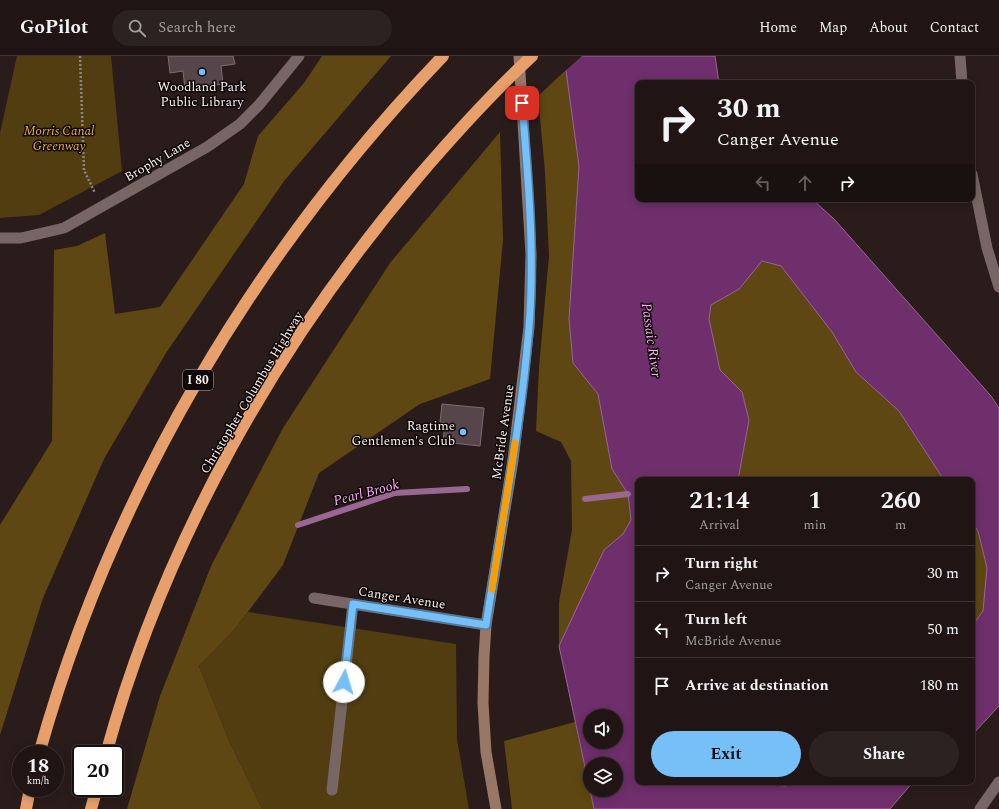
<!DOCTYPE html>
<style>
body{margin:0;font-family:Spectral,serif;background:#2d2222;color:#f1f3f6;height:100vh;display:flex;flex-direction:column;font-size:15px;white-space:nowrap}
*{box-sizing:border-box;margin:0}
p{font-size:13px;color:#a29fa0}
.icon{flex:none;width:22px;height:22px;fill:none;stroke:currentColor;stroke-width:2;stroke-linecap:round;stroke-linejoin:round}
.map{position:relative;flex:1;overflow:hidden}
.sheet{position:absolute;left:635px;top:421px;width:340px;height:308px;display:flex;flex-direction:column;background:#201514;border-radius:8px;box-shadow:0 2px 10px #0003,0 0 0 1px #3d3434}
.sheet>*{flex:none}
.banner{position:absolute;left:635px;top:24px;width:340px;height:122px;border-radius:8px;box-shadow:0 2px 10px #0003,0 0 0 1px #3d3434;background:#201514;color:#f1f3f6;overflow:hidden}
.controls{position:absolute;left:583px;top:653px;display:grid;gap:8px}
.controls a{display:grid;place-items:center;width:40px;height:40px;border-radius:50%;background:#201514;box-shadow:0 2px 10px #0003,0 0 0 1px #3d3434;font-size:20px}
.speed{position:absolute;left:12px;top:689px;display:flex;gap:8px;font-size:20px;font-weight:700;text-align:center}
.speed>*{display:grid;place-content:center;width:52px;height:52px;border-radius:50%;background:#201514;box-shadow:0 2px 10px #0003,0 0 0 1px #3d3434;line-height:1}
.speed small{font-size:10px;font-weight:400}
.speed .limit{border:2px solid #111;border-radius:6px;background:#fff;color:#111}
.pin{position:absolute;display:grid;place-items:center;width:34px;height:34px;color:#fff;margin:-17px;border-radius:8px;box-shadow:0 2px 6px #0006}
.me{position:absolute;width:44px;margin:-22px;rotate:6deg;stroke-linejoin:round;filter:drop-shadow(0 0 3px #0008)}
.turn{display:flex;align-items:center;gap:14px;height:84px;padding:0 16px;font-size:18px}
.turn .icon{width:52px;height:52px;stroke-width:2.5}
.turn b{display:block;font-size:28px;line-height:34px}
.lanes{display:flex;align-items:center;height:38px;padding:0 16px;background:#0003;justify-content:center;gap:20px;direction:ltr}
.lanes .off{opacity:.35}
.eta{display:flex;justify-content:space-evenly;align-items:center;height:68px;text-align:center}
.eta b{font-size:24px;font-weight:700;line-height:28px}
.cta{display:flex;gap:8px;margin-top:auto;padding:8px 16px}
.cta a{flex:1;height:46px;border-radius:24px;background:#77bff7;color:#111;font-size:16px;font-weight:700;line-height:46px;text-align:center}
.cta a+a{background:#2d2222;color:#f1f3f6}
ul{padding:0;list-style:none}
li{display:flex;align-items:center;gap:12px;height:56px;padding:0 16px;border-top:1px solid #3d3434}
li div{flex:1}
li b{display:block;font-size:15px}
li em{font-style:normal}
header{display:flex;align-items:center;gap:24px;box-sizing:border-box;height:56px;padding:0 20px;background:#201514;border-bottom:1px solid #3d3434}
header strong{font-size:19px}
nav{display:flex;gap:22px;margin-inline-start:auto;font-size:14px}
.search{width:280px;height:36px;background:#2d2222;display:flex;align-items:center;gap:10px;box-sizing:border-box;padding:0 14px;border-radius:22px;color:#a29fa0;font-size:15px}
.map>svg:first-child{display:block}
.green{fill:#513d10}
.forest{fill:#5e4712}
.water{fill:#6f2e6c;stroke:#986893;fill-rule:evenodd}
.pier{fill:#2a1c1b}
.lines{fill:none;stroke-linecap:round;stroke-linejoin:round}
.stream{stroke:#986893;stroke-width:6}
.building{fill:#56464b;stroke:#7d6c71}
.path{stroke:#918584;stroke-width:2.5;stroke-dasharray:2 2;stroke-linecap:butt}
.service{stroke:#776663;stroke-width:11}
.minor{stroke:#776663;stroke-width:11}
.tertiary{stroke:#776663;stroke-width:11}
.secondary{stroke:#976;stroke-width:11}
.motorway{stroke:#e79f6c;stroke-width:12}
.route-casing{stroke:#4d7ca1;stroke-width:10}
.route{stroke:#77bff7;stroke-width:7}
.slow{stroke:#f59e0b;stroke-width:7}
.poi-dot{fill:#77bff7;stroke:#0e0808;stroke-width:1.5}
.labels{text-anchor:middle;stroke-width:3;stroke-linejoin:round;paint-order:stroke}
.shield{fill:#0e0808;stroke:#b2aaa9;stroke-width:1}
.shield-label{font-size:12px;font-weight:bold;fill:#f9efee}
.poi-label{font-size:13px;fill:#f9efee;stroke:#0e0808}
.park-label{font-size:13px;font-style:italic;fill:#eeb52c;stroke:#0e0808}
.street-label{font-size:13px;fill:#f9efee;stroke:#0e0808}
.water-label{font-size:14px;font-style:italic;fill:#faaff4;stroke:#0e0808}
</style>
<header>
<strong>GoPilot</strong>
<div class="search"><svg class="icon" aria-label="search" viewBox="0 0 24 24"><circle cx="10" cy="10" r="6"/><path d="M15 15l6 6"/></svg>Search here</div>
<nav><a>Home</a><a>Map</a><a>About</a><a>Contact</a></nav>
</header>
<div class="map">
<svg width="999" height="753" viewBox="0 0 999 753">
<rect width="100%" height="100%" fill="#2a1c1b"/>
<path class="green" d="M 17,0 L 111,0 L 122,115 L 39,159 L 0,162 L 0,77 Z
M 248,556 L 456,588 L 457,683 L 469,753 L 262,753 L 230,687 L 199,610 L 235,573 Z"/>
<path class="forest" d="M 322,0 L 391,0 L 284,125 L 166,297 L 104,403 L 43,542 L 0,679 L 0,469 L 52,385 L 54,194 L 77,190 L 105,177 L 115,258 L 160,251 L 244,128 L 258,80 L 304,27 Z
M 566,14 L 579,110 L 569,263 L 573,307 L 598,338 L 612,413 L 628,438 L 631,464 L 623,478 L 604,494 L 559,590 L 559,546 L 572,474 L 571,405 L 561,386 L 536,375 L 539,311 L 549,200 L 545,116 L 538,40 Z
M 500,76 L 503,184 L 490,323 L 420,348 L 319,417 L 283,509 L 235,573 L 199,610 L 230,687 L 262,753 L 127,753 L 160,640 L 211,510 L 283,372 L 390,207 Z
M 761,205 L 781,210 L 832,276 L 856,316 L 899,355 L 944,424 L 738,424 L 749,364 L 742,336 L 720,314 L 709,263 L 711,249 L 739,233 Z
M 972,466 L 978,475 L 987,512 L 983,555 L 972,570 Z
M 575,666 L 594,753 L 512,753 L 504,685 Z"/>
<path class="water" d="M 564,0 L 715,0 L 719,27 L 638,27 L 638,143 L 812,143 L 834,163 L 991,340 L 999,352 L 999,650 L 972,679 L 972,570 L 983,555 L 987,512 L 978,475 L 972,466 L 972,424 L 944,424 L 899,355 L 856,316 L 832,276 L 781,210 L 762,205 L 739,233 L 711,249 L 709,263 L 720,314 L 742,336 L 749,364 L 738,424 L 638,424 L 638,726 L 770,726 L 771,729 L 786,730 L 791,726 L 913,726 L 890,753 L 594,753 L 590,734 L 616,734 L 616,708 L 590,708 L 590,734 L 559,590 L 604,494 L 623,478 L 631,464 L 628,438 L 612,413 L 598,338 L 573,307 L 569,263 L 579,110 ZM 590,660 L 616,660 L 616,686 L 590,686 Z"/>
<path class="pier" d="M 562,0 L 582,0 L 564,16 Z"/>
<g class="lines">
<path class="stream" d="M 585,443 L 628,438
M 298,469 L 395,437 L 467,433"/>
</g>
<path class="building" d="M 168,0 L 233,0 L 235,8 L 221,10 L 223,28 L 185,33 L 183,15 L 170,17 Z
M 908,24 L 908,27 L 882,27 L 882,26 Z
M 442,348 L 484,352 L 480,390 L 443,386 L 445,367 L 440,366 Z"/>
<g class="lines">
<path class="path" d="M 80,0 L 84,114 L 95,137"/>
<path class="service" d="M 314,542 L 486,569
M 332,734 L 353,548"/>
<path class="minor" d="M 0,182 L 21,182 L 64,172 L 207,91 L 240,68 L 259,49 L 299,0"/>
<path class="tertiary" d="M 960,0 L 962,27
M 972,118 L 987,192 L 999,231
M 980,753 L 999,726"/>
<path class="secondary" d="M 496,753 L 486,696 L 483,647 L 484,601 L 486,569 L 513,404 L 529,271 L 531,198 L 519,0"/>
<path class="motorway" d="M 39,698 C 112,436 255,196 443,0
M 106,698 C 164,486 277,287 418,121 C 454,79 491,38 532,0
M 26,753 L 30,732
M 91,753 L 97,732"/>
</g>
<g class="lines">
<defs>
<path id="route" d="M 344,626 L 353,548 L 486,569 C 501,470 521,371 529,271 C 535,197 528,121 522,47"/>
</defs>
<use href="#route" class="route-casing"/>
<use href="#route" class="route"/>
<path class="slow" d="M 492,533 L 515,387"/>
</g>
<g class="poi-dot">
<circle cx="202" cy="16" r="4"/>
<circle cx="463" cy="376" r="4"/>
</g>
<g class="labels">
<rect class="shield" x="183" y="314" width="30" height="20" rx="3"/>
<g class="shield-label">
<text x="198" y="328">I 80</text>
</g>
<g class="poi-label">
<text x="202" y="35">Woodland Park<tspan x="202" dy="15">Public Library</tspan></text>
<text x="455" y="374" text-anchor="end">Ragtime<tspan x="455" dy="15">Gentlemen's Club</tspan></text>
</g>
<g class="park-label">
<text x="59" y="79">Morris Canal<tspan x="59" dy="15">Greenway</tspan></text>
</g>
<g class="street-label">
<text transform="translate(157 103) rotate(-30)" y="5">Brophy Lane</text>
<text transform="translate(251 336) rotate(-59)" y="5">Christopher Columbus Highway</text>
<text transform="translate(502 376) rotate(-82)" y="5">McBride Avenue</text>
<text transform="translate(402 541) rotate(9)" y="5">Canger Avenue</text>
</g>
<g class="water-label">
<text transform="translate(652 284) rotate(82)" y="5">Passaic River</text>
<text transform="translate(366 436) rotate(-15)" y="5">Pearl Brook</text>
</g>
</g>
</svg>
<div class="controls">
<a><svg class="icon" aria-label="sound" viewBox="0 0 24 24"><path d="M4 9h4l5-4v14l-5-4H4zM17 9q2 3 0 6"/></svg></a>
<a><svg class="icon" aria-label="layers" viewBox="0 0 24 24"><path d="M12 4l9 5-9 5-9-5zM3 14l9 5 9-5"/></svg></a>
</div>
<div class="speed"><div>18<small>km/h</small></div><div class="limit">20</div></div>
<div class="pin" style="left:522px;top:47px;background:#d93025"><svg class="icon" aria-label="arrive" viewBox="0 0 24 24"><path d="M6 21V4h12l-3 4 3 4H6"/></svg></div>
<svg class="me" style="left:344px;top:626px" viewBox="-20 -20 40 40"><circle r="19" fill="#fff"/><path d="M0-13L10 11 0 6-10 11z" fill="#77bff7"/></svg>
<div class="banner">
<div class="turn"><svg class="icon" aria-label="right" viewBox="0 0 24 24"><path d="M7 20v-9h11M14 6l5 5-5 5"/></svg><div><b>30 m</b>Canger Avenue</div></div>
<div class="lanes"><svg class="icon off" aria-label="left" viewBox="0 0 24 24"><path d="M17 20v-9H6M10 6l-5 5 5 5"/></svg><svg class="icon off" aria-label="ahead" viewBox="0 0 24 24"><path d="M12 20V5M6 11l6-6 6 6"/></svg><svg class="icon" aria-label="right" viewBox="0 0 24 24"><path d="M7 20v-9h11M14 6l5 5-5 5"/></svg></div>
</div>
<section class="sheet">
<div class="eta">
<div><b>21:14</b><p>Arrival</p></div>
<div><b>1</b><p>min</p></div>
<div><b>260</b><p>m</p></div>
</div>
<ul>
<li><svg class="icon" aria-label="right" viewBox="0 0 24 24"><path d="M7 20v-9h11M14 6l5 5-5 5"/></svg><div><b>Turn right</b><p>Canger Avenue</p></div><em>30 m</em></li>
<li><svg class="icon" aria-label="left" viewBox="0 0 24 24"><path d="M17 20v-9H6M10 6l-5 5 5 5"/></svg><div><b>Turn left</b><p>McBride Avenue</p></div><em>50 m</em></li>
<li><svg class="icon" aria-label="arrive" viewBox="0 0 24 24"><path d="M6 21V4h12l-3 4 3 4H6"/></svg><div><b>Arrive at destination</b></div><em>180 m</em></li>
</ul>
<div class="cta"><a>Exit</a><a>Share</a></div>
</section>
</div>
